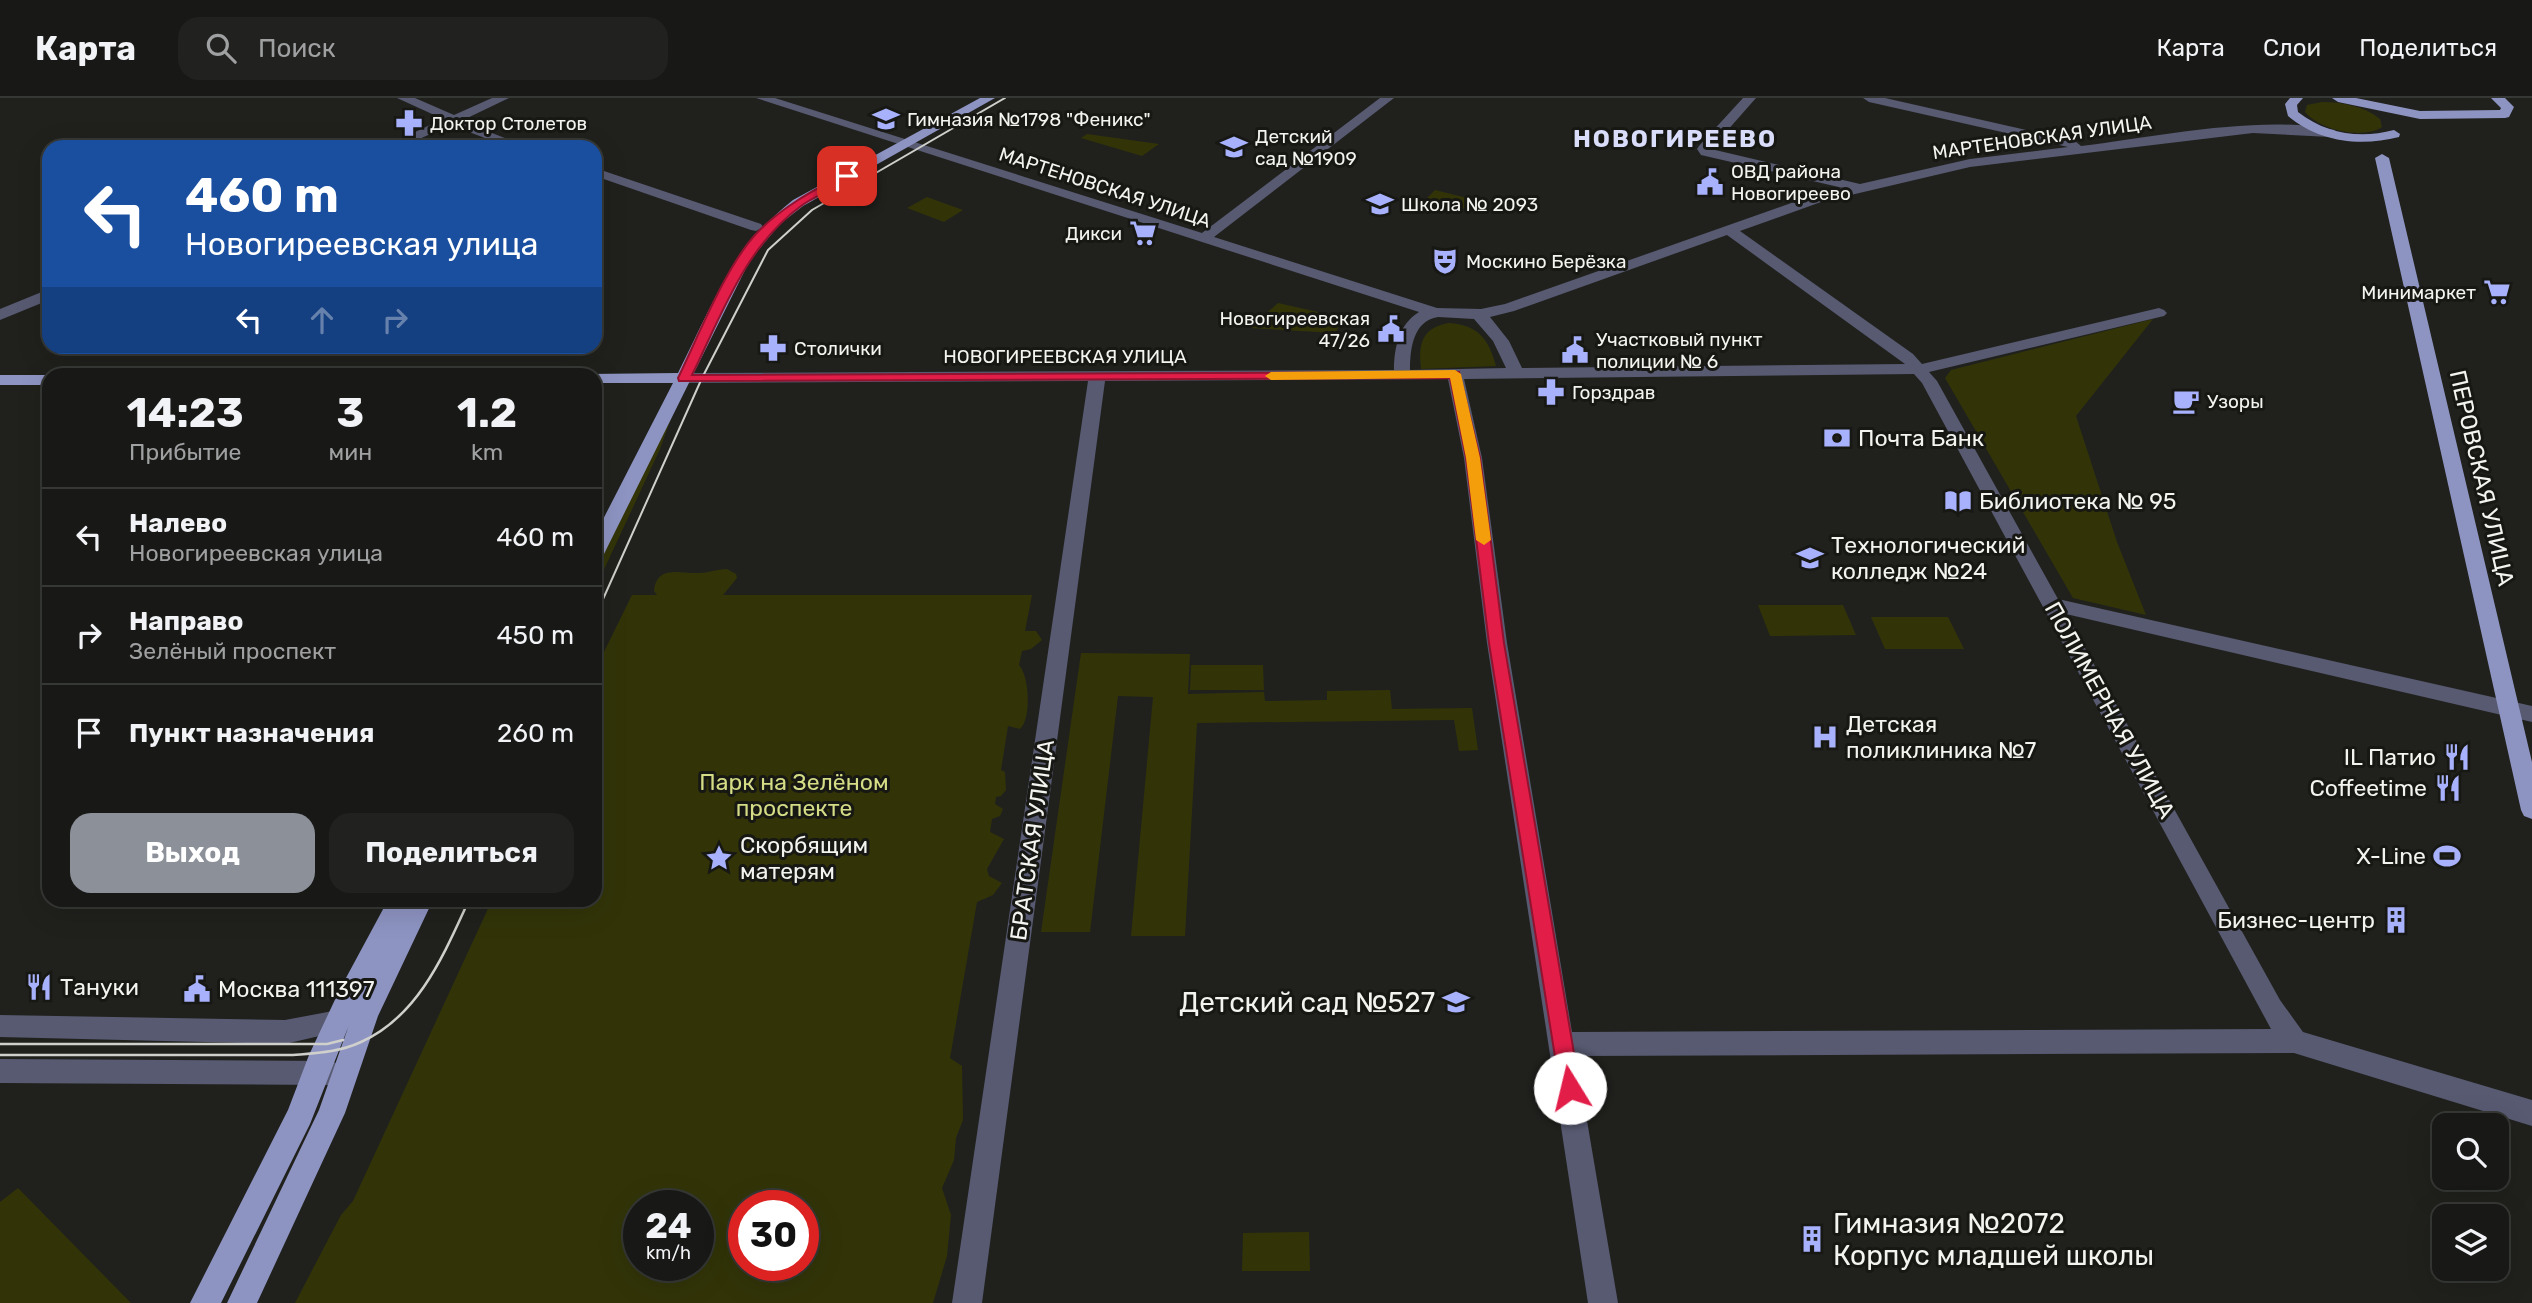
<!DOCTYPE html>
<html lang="ru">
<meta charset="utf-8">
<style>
body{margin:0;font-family:Rubik,sans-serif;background:#21221f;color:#f1f3f6;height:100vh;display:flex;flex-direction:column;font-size:26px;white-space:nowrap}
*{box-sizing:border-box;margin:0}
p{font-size:23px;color:#9fa0a1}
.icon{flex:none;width:38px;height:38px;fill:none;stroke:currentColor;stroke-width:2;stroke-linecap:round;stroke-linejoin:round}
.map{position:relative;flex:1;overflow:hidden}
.side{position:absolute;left:42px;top:270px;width:560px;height:539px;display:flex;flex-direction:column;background:#181916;border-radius:21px;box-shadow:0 7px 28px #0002,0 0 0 2px #363835}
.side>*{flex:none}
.hud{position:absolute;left:42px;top:42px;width:560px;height:214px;border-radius:21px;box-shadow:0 7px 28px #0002,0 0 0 2px #363835;background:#1a4fa0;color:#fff;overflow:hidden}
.fabs{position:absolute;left:2432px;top:1015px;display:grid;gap:14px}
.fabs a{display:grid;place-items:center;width:77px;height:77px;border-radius:14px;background:#181916;box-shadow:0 7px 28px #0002,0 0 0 2px #363835;font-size:35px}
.speed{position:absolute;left:623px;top:1092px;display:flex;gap:14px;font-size:35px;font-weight:700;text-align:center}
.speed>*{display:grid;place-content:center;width:91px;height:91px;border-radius:50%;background:#181916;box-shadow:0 7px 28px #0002,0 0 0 2px #363835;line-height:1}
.speed small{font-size:18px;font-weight:400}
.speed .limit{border:10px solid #d22;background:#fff;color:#111}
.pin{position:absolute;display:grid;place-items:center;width:60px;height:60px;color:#fff;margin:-30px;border-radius:14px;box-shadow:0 4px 10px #0006}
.me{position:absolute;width:77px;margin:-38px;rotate:351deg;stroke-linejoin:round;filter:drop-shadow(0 0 5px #0008)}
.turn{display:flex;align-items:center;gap:24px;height:147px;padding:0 28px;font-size:32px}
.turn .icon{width:91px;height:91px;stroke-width:2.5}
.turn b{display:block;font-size:49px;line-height:60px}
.lanes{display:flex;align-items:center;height:66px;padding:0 28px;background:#0003;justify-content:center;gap:35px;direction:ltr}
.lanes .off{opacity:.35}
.eta{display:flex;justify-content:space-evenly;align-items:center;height:119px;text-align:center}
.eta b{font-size:42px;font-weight:700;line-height:49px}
.primary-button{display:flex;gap:14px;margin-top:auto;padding:14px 28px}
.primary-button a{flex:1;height:80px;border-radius:21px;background:#8c9099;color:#fff;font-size:28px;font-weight:700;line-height:80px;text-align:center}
.primary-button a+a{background:#21221f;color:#f1f3f6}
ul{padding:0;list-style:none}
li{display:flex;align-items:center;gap:21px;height:98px;padding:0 28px;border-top:2px solid #363835}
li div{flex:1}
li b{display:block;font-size:26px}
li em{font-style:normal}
header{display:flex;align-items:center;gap:42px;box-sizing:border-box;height:98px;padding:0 35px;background:#181916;border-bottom:2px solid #363835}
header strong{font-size:33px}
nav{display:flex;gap:38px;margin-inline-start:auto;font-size:24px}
.search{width:490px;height:63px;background:#21221f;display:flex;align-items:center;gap:18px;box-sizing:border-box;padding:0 24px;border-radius:21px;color:#9fa0a1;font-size:26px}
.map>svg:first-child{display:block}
.green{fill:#323408;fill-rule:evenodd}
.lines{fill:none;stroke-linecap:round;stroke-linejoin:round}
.minor{fill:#575a71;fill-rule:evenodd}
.major{fill:#8e94c2;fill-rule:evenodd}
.tram-far1{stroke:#cfcfcc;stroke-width:2}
.tram{stroke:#cfcfcc;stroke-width:2.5}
.route{fill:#e11d48;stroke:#92132f;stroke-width:2}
.slow{fill:#f59e0b}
.labels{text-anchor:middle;stroke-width:6;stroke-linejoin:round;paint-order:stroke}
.far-poi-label{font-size:19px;fill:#f3f3f0;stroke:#171713;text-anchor:start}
.far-street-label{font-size:19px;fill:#f3f3f0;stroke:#171713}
.poi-label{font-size:23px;fill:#f3f3f0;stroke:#171713;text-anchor:start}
.street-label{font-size:23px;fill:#f3f3f0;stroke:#171713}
.park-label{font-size:23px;fill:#d4dc85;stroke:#171713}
.far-district-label{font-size:24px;font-weight:bold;letter-spacing:2px;fill:#d9ddfa;stroke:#171713}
.near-poi-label{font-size:28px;fill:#f3f3f0;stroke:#171713;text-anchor:end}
</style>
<header>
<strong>Карта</strong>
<div class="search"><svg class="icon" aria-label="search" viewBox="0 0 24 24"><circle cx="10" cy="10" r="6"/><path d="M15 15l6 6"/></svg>Поиск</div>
<nav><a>Карта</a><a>Слои</a><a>Поделиться</a></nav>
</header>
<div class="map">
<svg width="2532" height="1205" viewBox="0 0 2532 1205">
<rect width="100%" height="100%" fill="#20211d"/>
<path class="green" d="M 2322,4 C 2342,4 2364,8 2380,21 L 2382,29 C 2362,42 2320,32 2305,14 L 2307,7 Z
M 1087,36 L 1159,46 L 1142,58 L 1081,40 Z
M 1435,92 L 1475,102 L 1466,111 L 1426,101 Z
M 927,99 L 963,112 L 944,124 L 907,110 Z
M 1278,205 L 1345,220 L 1335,235 L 1250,230 Z
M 2153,221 L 2076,318 L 2117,444 L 2146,517 L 2073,500 L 1945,280 L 1951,272 Z
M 1449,225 C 1478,227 1489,241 1496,268 L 1421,271 C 1418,245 1422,230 1449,225 Z
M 680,296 L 660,351 L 595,491 L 595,467 Z
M 727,471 L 736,476 L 737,480 L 723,497 L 1032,497 L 1025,533 L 1036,533 L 1042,542 L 1031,551 L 1022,553 L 1019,567 C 1029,577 1032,620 1020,631 L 1008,628 L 1001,672 L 1005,674 L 1006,692 L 1001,698 L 996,699 L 995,706 L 1003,711 L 1000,718 L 992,721 L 990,734 L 1004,741 L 987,771 L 989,778 L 1002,785 L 993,797 L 977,804 L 950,960 L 962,968 L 963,1022 L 956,1040 L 954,1062 L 942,1090 L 951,1117 L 947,1158 L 933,1205 L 295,1205 L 341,1117 L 353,1103 L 492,802 L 595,802 L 595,572 L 632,497 L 657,497 L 654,493 C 657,466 680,476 699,475 C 708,475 717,471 727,471 ZM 639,1108 L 698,1108 L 698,1167 L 639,1167 ZM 744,1108 L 803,1108 L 803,1167 L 744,1167 Z
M 1758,507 L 1843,507 L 1856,537 L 1770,538 Z
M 1871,519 L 1948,519 L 1964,551 L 1885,551 Z
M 1081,555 L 1190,556 L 1188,596 L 1264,594 L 1265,603 L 1327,602 L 1327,593 L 1390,592 L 1392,611 L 1472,610 L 1478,652 L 1459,653 L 1454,622 L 1197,625 L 1185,838 L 1131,838 L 1153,599 L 1118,598 L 1090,834 L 1041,834 Z
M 1191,567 L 1263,567 L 1264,592 L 1190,592 Z
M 18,1090 L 131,1205 L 0,1205 L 0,1104 Z
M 1309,1134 L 1310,1173 L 1242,1173 L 1243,1135 Z"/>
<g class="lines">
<path class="minor" d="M 397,0 L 415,0 L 454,17 L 492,0 L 509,0 L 461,23 L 528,49 L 508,49 L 451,27 L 401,49 L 383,49 L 443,21 Z
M 756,0 L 775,0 L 1202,135 L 1380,0 L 1394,0 L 1214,139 L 1437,210 L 1481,211 L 1505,206 L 1811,98 L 1843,90 L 1701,57 L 1697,51 L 1699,48 L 1743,0 L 1756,0 L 1711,51 L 1860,86 L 1970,61 L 2068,49 L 1869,4 L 1863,0 L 1885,0 L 2075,43 L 2081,48 C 2155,39 2263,16 2335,32 L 2336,35 L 2330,39 L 2253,35 L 1970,69 L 1821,104 L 1740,133 L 1913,256 L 1922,266 L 2159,210 L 2164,212 L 2167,215 L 2164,218 L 1929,274 L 1937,283 L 2058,501 L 2532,608 L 2532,624 L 2066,516 L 2280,902 L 2303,934 L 2532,1002 L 2532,1028 L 2294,955 L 1576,958 L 1618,1205 L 1588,1205 L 1487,545 L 1464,360 L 1448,281 L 1105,283 L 982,1205 L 952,1205 L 1088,283 L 684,285 L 676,280 L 684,275 L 1394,272 C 1394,250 1399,226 1419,214 ZM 1727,137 L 1905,266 L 1522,270 L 1509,243 L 1490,219 L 1514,213 ZM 1438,219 L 1474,221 L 1493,243 L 1506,270 L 1410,272 C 1410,251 1413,223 1438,219 ZM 1914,276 L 1922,285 L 2271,931 L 1572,934 L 1507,545 L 1482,360 L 1464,281 Z
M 595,70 L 761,126 L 763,129 L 756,133 L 751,132 L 595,78 Z
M 49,191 L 49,202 L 0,222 L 0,211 Z
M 349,910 L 358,913 L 362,921 L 358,929 L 285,946 L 0,939 L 0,917 L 285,922 Z
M 0,961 L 330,963 L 339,966 L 343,975 L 339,984 L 330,987 L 0,985 Z"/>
<path class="major" d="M 980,0 L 995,0 L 803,108 L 780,126 L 750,162 L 604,456 L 602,460 L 595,462 L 595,437 L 673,285 L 595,285 L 595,276 L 589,276 L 678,275 C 711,209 733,149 793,102 Z
M 2290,0 L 2303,0 L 2297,7 L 2298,14 C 2326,36 2360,41 2394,32 L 2400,36 L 2399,39 C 2360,49 2319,44 2288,18 L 2285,6 Z
M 2332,0 L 2356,0 L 2420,13 L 2500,12 L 2501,10 L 2491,0 L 2505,0 L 2514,9 L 2509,19 L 2505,20 L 2420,21 L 2338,4 Z
M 2382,56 L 2389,60 L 2532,664 L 2532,721 L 2524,718 L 2521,712 L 2375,60 Z
M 0,277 L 49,277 L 49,287 L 0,287 Z
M 388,802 L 433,802 L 378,918 L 345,1015 L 257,1205 L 227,1205 L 319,1012 L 349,927 L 310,1026 L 221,1205 L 190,1205 L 288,1012 L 309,957 L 340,891 Z"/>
<path class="tram-far1" d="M 595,519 L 702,280 L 768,152 L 812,112 L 1005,0"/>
<path class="tram" d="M 0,946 L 327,946 L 343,942
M 0,957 L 293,957 C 316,955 340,954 361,944 C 419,918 444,856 469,802"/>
</g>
<path class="route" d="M 844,76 L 852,78 C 838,91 817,96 801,108 C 745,149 722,216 692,277 L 1459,274 L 1480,360 L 1504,545 L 1580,990 L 1577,996 L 1570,999 L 1563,996 L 1560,990 L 1489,545 L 1466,360 L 1450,280 L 679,283 L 678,280 C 698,239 725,170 755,137 C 780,110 812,93 844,76 Z"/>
<path class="slow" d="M 1455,272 L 1461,276 L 1480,360 L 1491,442 L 1484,447 L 1476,442 L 1466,360 L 1450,280 L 1271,282 L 1265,278 L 1271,274 Z"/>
<defs>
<symbol id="school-bare" viewBox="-9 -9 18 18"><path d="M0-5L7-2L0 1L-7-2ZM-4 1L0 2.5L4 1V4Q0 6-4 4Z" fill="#a7b1fc" stroke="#171713" stroke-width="2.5" paint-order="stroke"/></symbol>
<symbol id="pharmacy-bare" viewBox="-9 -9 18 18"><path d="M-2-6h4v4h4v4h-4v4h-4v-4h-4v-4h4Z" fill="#a7b1fc" stroke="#171713" stroke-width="2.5" paint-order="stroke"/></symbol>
<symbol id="civic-bare" viewBox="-9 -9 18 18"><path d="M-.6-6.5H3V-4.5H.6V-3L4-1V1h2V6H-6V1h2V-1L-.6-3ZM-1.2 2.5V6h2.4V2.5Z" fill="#a7b1fc" stroke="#171713" stroke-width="2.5" paint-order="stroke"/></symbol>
<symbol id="supermarket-bare" viewBox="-9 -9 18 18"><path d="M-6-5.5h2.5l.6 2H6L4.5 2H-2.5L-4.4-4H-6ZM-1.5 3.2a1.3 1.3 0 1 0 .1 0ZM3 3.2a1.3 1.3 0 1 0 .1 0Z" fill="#a7b1fc" stroke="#171713" stroke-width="2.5" paint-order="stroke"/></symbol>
<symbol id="theatre-bare" viewBox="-9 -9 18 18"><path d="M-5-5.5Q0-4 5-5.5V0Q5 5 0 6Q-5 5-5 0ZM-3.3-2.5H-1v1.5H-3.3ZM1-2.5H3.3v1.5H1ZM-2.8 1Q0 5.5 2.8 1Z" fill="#a7b1fc" stroke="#171713" stroke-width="2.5" paint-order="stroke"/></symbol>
<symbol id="cafe-bare" viewBox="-9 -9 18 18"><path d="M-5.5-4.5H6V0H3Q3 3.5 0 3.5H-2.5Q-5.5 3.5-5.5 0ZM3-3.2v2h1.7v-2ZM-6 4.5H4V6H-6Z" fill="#a7b1fc" stroke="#171713" stroke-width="2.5" paint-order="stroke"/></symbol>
<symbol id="bank-bare" viewBox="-9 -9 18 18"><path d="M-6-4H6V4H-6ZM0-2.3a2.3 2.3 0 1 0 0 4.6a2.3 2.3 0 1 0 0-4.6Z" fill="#a7b1fc" stroke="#171713" stroke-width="2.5" paint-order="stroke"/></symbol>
<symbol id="library-bare" viewBox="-9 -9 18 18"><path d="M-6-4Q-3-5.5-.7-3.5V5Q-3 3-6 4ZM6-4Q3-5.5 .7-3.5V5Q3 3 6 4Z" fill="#a7b1fc" stroke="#171713" stroke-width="2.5" paint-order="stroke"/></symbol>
<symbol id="university-bare" viewBox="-9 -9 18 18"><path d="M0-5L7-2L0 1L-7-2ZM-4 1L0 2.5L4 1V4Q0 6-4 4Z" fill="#a7b1fc" stroke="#171713" stroke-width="2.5" paint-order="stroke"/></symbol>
<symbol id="hospital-bare" viewBox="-9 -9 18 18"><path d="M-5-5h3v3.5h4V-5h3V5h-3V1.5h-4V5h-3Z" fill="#a7b1fc" stroke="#171713" stroke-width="2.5" paint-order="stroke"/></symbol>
<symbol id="restaurant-bare" viewBox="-9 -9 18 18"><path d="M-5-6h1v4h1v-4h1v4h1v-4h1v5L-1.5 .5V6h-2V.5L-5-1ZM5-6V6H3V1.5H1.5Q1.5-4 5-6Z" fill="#a7b1fc" stroke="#171713" stroke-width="2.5" paint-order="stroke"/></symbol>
<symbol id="stadium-bare" viewBox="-9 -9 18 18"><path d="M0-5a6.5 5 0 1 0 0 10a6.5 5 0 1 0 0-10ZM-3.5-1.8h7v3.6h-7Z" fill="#a7b1fc" stroke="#171713" stroke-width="2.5" paint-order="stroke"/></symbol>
<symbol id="sight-bare" viewBox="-9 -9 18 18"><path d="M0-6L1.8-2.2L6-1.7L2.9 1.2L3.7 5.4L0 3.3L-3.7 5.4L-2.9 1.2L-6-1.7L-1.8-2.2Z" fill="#a7b1fc" stroke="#171713" stroke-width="2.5" paint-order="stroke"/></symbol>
<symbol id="building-bare" viewBox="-9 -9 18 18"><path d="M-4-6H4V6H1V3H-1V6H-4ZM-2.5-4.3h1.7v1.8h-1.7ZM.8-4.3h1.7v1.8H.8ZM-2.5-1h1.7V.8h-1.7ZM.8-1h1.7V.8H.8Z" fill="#a7b1fc" stroke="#171713" stroke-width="2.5" paint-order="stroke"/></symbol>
</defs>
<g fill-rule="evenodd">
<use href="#school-bare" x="867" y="2" width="38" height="38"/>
<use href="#pharmacy-bare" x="390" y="6" width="38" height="38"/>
<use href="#school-bare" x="1215" y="30" width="38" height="38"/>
<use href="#civic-bare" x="1691" y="65" width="38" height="38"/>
<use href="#school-bare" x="1361" y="87" width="38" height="38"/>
<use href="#supermarket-bare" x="1124" y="116" width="38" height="38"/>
<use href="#theatre-bare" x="1426" y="144" width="38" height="38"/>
<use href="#supermarket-bare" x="2478" y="175" width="38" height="38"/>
<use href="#civic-bare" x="1372" y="212" width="38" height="38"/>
<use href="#pharmacy-bare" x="754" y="231" width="38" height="38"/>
<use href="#civic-bare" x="1556" y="233" width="38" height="38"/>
<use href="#pharmacy-bare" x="1532" y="275" width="38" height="38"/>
<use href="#cafe-bare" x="2167" y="284" width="38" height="38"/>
<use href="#bank-bare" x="1818" y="321" width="38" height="38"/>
<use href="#library-bare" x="1939" y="384" width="38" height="38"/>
<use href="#university-bare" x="1791" y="441" width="38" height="38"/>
<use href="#hospital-bare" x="1806" y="620" width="38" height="38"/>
<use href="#restaurant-bare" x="2438" y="640" width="38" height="38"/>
<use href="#restaurant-bare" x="2429" y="671" width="38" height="38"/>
<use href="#stadium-bare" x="2428" y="739" width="38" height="38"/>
<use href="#sight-bare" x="700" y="741" width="38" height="38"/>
<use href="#building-bare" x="2377" y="803" width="38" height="38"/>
<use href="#restaurant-bare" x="20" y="870" width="38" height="38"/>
<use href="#civic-bare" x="178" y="872" width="38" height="38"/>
<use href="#school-bare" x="1437" y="885" width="38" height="38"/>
<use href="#building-bare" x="1793" y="1122" width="38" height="38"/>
</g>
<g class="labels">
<g class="far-poi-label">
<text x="907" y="28">Гимназия №1798 "Феникс"</text>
<text x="430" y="32">Доктор Столетов</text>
<text x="1255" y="45">Детский<tspan x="1255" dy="22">сад №1909</tspan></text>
<text x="1731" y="80">ОВД района<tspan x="1731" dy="22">Новогиреево</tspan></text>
<text x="1401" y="113">Школа № 2093</text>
<text x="1122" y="142" text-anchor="end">Дикси</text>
<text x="1466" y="170">Москино Берёзка</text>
<text x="2476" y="201" text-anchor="end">Минимаркет</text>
<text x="1370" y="227" text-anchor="end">Новогиреевская<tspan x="1370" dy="22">47/26</tspan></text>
<text x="1596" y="248">Участковый пункт<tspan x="1596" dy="22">полиции № 6</tspan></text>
<text x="794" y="257">Столички</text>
<text x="1572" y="301">Горздрав</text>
<text x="2207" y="310">Узоры</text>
</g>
<g class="far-street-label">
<text transform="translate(2042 39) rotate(-8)" y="7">МАРТЕНОВСКАЯ УЛИЦА</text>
<text transform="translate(1105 89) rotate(18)" y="7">МАРТЕНОВСКАЯ УЛИЦА</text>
<text x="1065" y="265">НОВОГИРЕЕВСКАЯ УЛИЦА</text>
</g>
<g class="poi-label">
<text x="1858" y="348">Почта Банк</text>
<text x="1979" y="411">Библиотека № 95</text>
<text x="1831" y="455">Технологический<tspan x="1831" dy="26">колледж №24</tspan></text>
<text x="1846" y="634">Детская<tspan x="1846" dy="26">поликлиника №7</tspan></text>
<text x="2436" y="667" text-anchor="end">IL Патио</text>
<text x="2427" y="698" text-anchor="end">Coffeetime</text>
<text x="740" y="755">Скорбящим<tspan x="740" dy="26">матерям</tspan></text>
<text x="2426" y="766" text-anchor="end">X-Line</text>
<text x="2375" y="830" text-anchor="end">Бизнес-центр</text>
<text x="60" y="897">Тануки</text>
<text x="218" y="899">Москва 111397</text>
</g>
<g class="street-label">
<text transform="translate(2482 380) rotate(77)" y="8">ПЕРОВСКАЯ УЛИЦА</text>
<text transform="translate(2110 612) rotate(61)" y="8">ПОЛИМЕРНАЯ УЛИЦА</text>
<text transform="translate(1032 742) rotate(-82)" y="8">БРАТСКАЯ УЛИЦА</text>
</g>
<g class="park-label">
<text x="794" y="692">Парк на Зелёном<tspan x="794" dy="26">проспекте</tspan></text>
</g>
<g class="far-district-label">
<text x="1675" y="49">НОВОГИРЕЕВО</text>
</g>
<g class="near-poi-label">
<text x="1435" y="914">Детский сад №527</text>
<text x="1833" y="1135" text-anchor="start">Гимназия №2072<tspan x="1833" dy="32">Корпус младшей школы</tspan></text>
</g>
</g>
</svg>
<div class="fabs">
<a><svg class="icon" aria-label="search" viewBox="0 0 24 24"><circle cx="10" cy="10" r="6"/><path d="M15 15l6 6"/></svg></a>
<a><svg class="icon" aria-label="layers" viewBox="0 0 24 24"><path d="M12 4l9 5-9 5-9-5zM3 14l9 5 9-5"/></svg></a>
</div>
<div class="speed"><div>24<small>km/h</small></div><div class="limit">30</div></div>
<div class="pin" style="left:847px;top:78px;background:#d93025"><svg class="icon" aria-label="arrive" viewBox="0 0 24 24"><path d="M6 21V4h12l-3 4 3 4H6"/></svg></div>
<svg class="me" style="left:1570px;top:990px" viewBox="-20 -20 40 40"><circle r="19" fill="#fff"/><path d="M0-13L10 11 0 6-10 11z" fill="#e11d48"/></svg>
<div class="hud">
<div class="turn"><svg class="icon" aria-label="left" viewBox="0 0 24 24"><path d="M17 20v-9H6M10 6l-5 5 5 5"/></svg><div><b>460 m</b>Новогиреевская улица</div></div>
<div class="lanes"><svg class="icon" aria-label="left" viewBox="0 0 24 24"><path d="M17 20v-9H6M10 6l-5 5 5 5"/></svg><svg class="icon off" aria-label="ahead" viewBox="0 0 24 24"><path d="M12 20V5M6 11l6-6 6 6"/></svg><svg class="icon off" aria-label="right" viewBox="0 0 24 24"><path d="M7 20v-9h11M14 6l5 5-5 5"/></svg></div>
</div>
<section class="side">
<div class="eta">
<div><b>14:23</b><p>Прибытие</p></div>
<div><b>3</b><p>мин</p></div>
<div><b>1.2</b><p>km</p></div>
</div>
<ul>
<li><svg class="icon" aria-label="left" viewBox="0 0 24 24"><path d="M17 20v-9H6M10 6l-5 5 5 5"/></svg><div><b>Налево</b><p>Новогиреевская улица</p></div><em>460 m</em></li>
<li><svg class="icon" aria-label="right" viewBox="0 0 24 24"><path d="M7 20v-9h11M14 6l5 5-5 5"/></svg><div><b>Направо</b><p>Зелёный проспект</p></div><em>450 m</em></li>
<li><svg class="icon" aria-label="arrive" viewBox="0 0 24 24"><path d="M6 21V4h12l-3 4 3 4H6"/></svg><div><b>Пункт назначения</b></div><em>260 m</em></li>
</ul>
<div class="primary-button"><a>Выход</a><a>Поделиться</a></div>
</section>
</div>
